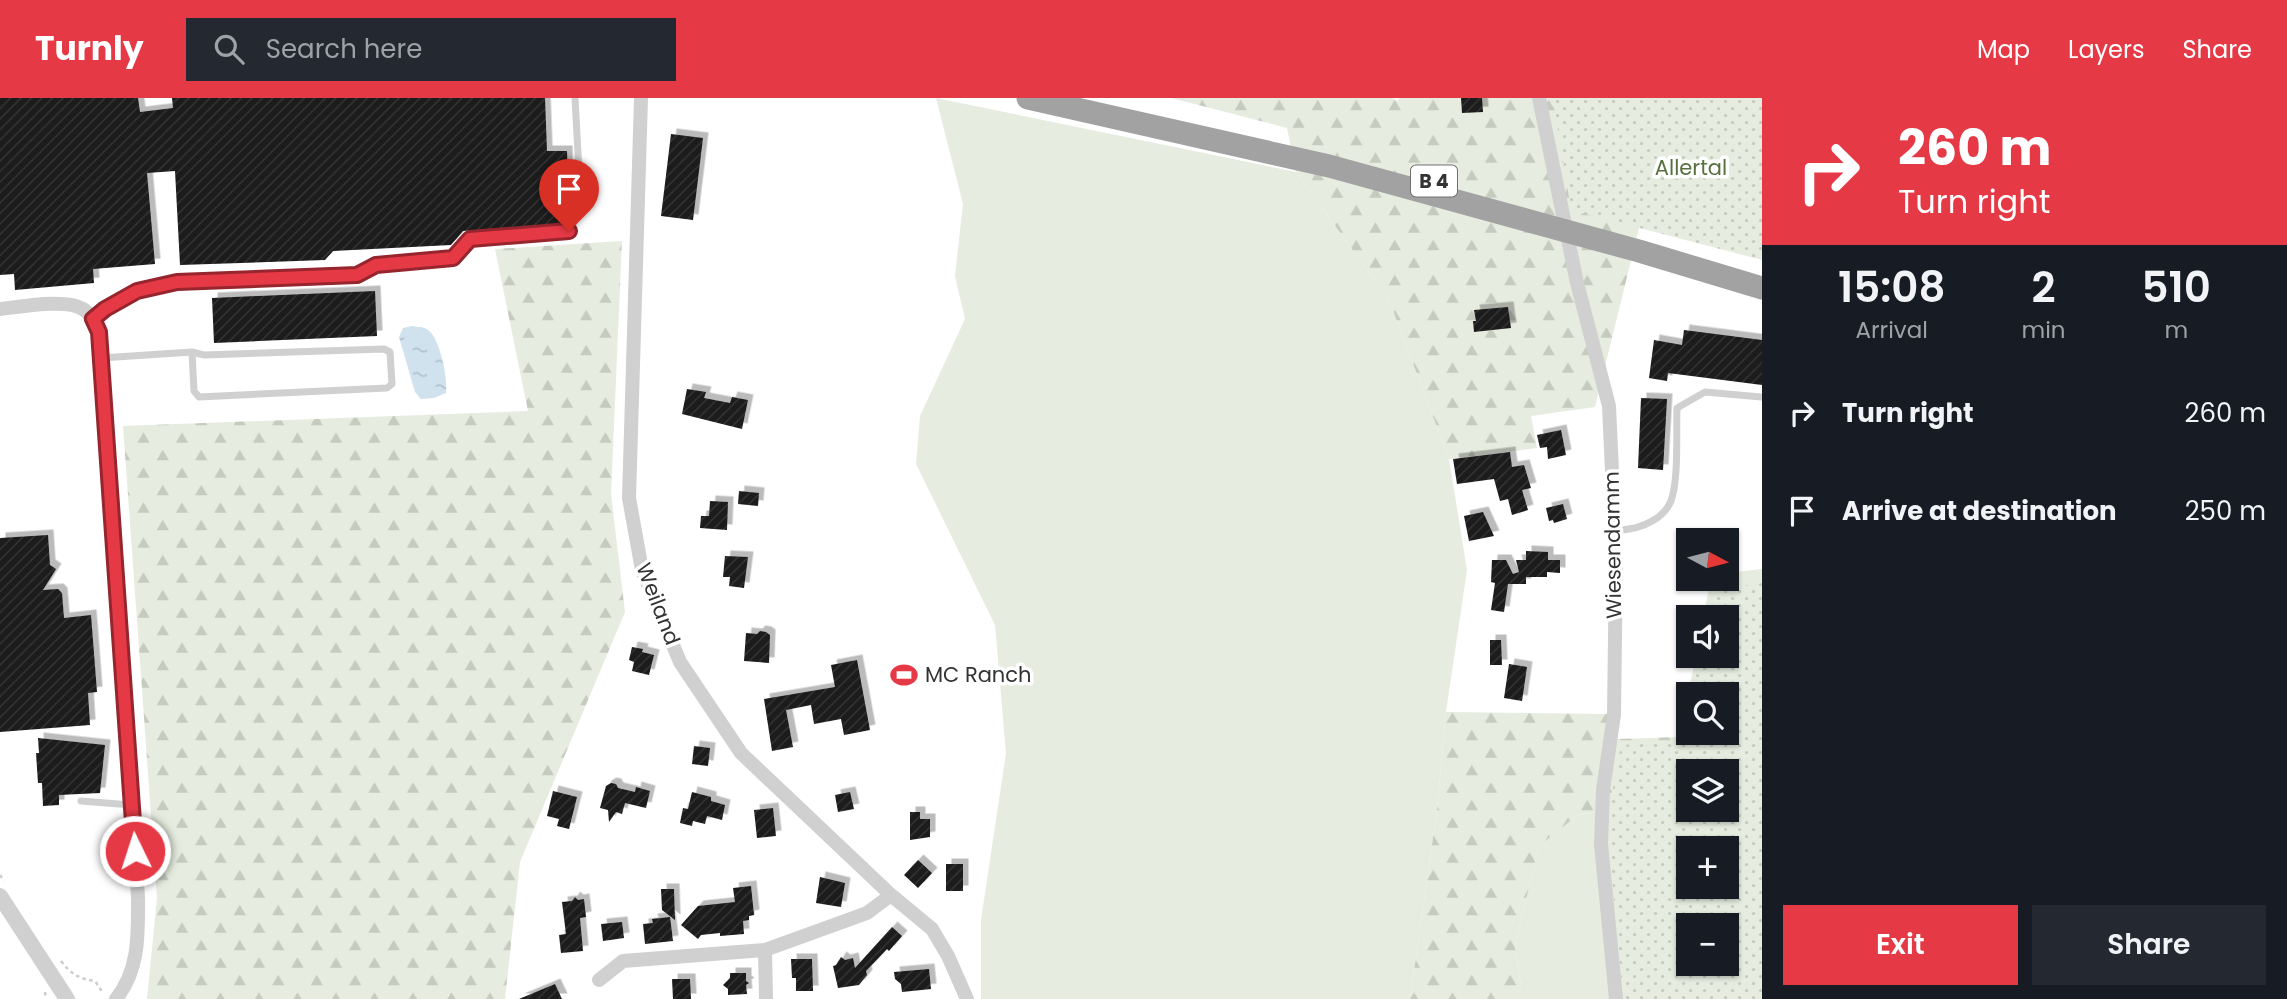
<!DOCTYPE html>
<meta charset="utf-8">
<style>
body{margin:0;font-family:Poppins,sans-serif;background:#242831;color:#f1f3f6;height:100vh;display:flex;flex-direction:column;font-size:26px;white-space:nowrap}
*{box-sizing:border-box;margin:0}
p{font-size:23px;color:#9ea1a6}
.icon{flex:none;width:38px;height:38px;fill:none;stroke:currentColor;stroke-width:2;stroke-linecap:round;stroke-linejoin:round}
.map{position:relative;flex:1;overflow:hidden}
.panel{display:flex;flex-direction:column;background:#171b24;width:525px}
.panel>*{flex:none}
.guide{background:#e63946;color:#fff;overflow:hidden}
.needle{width:46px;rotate:97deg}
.controls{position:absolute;left:1676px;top:430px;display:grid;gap:14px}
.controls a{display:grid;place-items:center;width:63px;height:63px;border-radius:0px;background:#171b24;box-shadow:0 2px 5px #0004;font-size:35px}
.pin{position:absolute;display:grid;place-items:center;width:60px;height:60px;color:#fff;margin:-72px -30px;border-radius:50% 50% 50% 0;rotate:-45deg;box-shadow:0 0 7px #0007}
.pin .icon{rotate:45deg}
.me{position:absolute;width:77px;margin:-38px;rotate:356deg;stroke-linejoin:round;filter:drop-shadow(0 0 5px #0008)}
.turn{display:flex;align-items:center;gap:24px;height:147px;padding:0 21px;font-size:32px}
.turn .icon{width:91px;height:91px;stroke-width:2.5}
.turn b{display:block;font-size:49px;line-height:60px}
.eta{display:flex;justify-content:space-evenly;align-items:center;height:119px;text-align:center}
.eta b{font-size:42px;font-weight:600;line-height:49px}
.button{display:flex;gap:14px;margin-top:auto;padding:14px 21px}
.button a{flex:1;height:80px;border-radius:0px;background:#e63946;color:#fff;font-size:28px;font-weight:600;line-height:80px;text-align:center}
.button a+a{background:#242831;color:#f1f3f6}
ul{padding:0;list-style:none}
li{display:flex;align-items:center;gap:21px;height:98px;padding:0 21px}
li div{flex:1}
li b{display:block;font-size:26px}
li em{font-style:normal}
header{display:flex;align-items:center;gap:42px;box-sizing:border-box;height:98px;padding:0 35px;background:#e63946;color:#fff}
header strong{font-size:33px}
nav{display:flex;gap:38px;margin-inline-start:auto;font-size:24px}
.search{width:490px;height:63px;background:#242831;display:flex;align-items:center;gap:18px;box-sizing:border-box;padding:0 24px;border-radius:0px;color:#9ea1a6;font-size:26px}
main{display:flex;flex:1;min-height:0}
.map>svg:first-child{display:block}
.grass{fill:#e6ecdf;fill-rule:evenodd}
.forest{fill:url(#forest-firs)}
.park{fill:url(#park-dots);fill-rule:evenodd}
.water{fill:url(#water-ripples)}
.building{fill:url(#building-hatch);filter:url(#shadow)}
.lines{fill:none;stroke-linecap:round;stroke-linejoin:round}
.path{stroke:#cdcdcd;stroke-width:2.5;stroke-dasharray:3.5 3.5;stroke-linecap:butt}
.service{stroke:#d0d0d0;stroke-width:7}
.minor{stroke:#d0d0d0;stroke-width:14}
.tertiary{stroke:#d0d0d0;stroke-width:16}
.trunk{stroke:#a2a2a2;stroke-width:23}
.route-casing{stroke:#96252e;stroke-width:18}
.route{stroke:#e63946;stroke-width:12}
.labels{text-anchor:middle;stroke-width:7;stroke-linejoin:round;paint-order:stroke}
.shield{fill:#fff;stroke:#707070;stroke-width:2}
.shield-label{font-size:19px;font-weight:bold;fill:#333}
.park-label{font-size:21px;fill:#56703f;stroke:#fff}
.street-label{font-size:21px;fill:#333;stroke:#fff}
.poi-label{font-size:21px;fill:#333;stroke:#fff;text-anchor:start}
</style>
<header>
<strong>Turnly</strong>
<div class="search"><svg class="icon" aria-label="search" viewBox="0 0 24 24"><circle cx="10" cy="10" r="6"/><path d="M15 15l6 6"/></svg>Search here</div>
<nav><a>Map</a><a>Layers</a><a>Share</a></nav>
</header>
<main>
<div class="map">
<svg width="1762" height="901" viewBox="0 0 1762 901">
<defs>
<pattern id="forest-firs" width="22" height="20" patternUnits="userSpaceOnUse" patternTransform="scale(1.75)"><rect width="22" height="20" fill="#e6ecdf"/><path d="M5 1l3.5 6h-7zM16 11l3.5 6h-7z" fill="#c6cbc0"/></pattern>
<pattern id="park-dots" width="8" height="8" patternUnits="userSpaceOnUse" patternTransform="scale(1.75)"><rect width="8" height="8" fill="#e6ecdf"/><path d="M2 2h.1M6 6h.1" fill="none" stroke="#c6cbc0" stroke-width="1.8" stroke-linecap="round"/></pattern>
<pattern id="water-ripples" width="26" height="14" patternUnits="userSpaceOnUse" patternTransform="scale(1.75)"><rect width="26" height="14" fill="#cfe2ee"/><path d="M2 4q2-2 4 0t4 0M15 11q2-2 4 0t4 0" fill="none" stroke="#b2c2cd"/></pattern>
<pattern id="building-hatch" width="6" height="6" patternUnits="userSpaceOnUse" patternTransform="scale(1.75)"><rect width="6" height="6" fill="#1a1a1a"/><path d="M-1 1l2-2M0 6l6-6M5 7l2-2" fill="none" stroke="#333"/></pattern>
<filter id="shadow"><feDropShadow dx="5.5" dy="-5.5" stdDeviation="0" flood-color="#0004"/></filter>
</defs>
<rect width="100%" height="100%" fill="#fff"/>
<path class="grass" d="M 936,0 L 1296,74 L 1389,202 L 1449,361 L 1467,472 L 1446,614 L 1437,712 L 1410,901 L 981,901 L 981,822 L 1006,655 L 995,527 L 916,366 L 920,318 L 965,221 L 955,178 L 963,106 Z
M 1762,471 L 1762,901 L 1516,901 L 1521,888 L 1515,847 L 1539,748 L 1578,717 L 1595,714 L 1682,677 L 1679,639 L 1696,558 L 1727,558 L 1727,520 L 1703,520 L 1711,481 L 1727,481 L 1727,475 ZM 1689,597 L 1727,597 L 1727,635 L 1689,635 ZM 1689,674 L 1727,674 L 1727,712 L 1689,712 ZM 1689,751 L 1727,751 L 1727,789 L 1689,789 ZM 1689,828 L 1727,828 L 1727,866 L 1689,866 Z"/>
<path class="forest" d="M 1171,0 L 1392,0 L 1397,3 L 1400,0 L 1576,0 L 1640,126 L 1595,309 L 1531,318 L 1537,350 L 1449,361 L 1389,202 L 1296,74 L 1287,30 Z
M 622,143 L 611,396 L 625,514 L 520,764 L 505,901 L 147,901 L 157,800 L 123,328 L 528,313 L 495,151 Z
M 1446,614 L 1607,616 L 1617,641 L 1679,639 L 1682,677 L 1639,754 L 1594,751 L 1594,714 L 1578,717 L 1539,748 L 1515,847 L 1521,888 L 1516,901 L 1410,901 L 1437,712 Z"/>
<path class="park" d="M 1553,0 L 1762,0 L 1762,162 L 1571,112 Z
M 1762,485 L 1762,901 L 1623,901 L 1607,723 L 1621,647 L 1678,643 L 1689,602 L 1689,635 L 1727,635 L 1727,597 L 1690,597 L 1700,558 L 1727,558 L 1727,520 L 1709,520 L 1716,492 ZM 1689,674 L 1727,674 L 1727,712 L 1689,712 ZM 1689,751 L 1727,751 L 1727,789 L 1689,789 ZM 1689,828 L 1727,828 L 1727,866 L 1689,866 Z"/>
<path class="water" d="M 412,228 C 418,229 424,229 428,232 C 440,240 448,281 446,295 L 434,300 L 421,301 L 415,294 L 399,239 L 403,230 Z"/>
<path class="building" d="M 0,0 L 138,0 L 140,14 L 173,10 L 172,0 L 545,0 L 547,53 L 567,53 L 569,115 L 561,128 L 463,133 L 451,147 L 333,153 L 325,162 L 180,167 L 175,73 L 147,75 L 155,166 L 93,171 L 94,185 L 15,192 L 14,176 L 0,177 Z
M 1461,0 L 1482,0 L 1483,14 L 1462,15 Z
M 671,36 L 703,40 L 693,122 L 661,118 Z
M 375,193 L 377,238 L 214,245 L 212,200 Z
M 1508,209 L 1511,230 L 1474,234 L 1473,223 L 1476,223 L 1474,212 Z
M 1684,232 L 1762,242 L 1762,287 L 1668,275 L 1667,283 L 1649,280 L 1654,242 L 1682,247 Z
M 687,291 L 706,294 L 704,300 L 730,305 L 732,299 L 748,302 L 742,331 L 682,316 Z
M 1641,300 L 1667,301 L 1663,372 L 1638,370 Z
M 1561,332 L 1566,357 L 1548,361 L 1547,349 L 1540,350 L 1537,337 Z
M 1510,354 L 1512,369 L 1524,367 L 1531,390 L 1522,392 L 1528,412 L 1512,417 L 1508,401 L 1500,403 L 1494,381 L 1457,386 L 1453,361 Z
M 739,393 L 759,395 L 758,408 L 738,406 Z
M 710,403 L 728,404 L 727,432 L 700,430 L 701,418 L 709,418 Z
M 1563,406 L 1567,421 L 1554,425 L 1553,422 L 1549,423 L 1546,410 Z
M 1483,414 L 1494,438 L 1469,443 L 1464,418 Z
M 48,437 L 50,467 L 56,471 L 43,492 L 58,491 L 62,495 L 64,520 L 91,517 L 97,594 L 88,595 L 90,627 L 0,634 L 0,440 Z
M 1526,453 L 1548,454 L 1548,462 L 1560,462 L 1560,475 L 1547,474 L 1547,479 L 1526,479 L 1526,486 L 1508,486 L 1504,514 L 1491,512 L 1495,485 L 1491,484 L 1492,462 L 1506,462 L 1513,476 L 1519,474 L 1516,462 L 1526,462 Z
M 725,458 L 748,459 L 744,490 L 729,488 L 730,479 L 723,479 Z
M 760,533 L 766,534 L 770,537 L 769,565 L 744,563 L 746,535 L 757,536 Z
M 1490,542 L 1501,542 L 1502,567 L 1490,567 Z
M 632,549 L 643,551 L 642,554 L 654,557 L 649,577 L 632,573 L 634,564 L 629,562 Z
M 857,562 L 870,632 L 844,637 L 841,621 L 814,626 L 811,607 L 786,612 L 793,649 L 772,653 L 764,601 L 835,589 L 831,567 Z
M 1509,566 L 1527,569 L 1522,603 L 1504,600 Z
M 38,640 L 105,647 L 100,695 L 59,697 L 59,707 L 43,708 L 42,685 L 38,685 L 36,655 L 39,655 Z
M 694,648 L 710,650 L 708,668 L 692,666 Z
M 611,685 L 616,686 L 618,690 L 635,694 L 636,689 L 650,693 L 646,710 L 625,705 L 622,716 L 616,714 L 609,724 L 608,712 L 600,710 L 606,688 Z
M 553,693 L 577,699 L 569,731 L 557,728 L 559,721 L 547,718 Z
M 692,694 L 711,699 L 711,703 L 725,707 L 722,722 L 707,718 L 705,726 L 693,723 L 692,728 L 680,725 L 683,710 L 688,711 Z
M 850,694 L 854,711 L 838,714 L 835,697 Z
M 773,710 L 776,738 L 757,740 L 754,712 Z
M 910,714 L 920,714 L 920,721 L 930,721 L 930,739 L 910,742 Z
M 918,762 L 932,775 L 918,790 L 904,777 Z
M 946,766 L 963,766 L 963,793 L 946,793 Z
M 820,779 L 845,785 L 841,809 L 816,805 Z
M 751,788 L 754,817 L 749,818 L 749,822 L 743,823 L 744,836 L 720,838 L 720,835 L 701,837 L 698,841 L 681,827 L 698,808 L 735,804 L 733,790 Z
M 661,791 L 674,791 L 675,822 L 662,812 Z
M 575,799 L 578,802 L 584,801 L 586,819 L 580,820 L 583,853 L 561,855 L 559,837 L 566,836 L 562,804 L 572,803 Z
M 670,819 L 673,843 L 645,846 L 643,826 L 653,825 L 652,821 Z
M 622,824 L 624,840 L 603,843 L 601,826 Z
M 892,829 L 902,838 L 889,853 L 887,851 L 866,873 L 867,877 L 859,887 L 838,890 L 833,868 L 836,867 L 841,859 L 845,862 L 853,860 L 855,870 Z
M 791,861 L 812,861 L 813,893 L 796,893 L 796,880 L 792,880 Z
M 929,871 L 931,891 L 902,894 L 901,886 L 895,881 L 894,874 Z
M 730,875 L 746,875 L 746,883 L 749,885 L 746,887 L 747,896 L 728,897 L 728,891 L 723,887 L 730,880 Z
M 672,881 L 690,881 L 691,901 L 673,901 Z
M 555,886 L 562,901 L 519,901 Z"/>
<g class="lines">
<path class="path" d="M 0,777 L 4,783
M 61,863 C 71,876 79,881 95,883 L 103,895
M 45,894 L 46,901"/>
<path class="service" d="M 93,221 L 105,211 L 137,193 L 177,184 L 357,177 L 376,167 L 453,160 L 470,141 L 569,133 L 581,111 L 575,0
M 101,260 L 192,254 L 204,257 L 384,251 L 390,254 L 392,286 L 387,290 L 199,299 L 194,293 L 192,254
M 1615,433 C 1628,431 1641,430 1652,423 C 1660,419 1667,412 1671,403 C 1679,380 1676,336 1677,310 L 1705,294 L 1761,299
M 81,703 L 131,707"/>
<path class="minor" d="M 641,0 L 629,400 L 642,472 L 680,564 L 741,655 L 891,797 L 932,831 L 948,858 L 967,901
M 1539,0 L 1577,185 L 1609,308 L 1616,460 L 1614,617 L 1603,692 L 1601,746 L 1616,901
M 0,211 C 20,209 66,200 83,211 C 91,216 95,225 99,234 L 138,799 C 138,835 140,871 116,901
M 765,852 L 766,901
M 599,882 L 623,863 L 765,852 L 867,815 L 891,797"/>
<path class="tertiary" d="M 0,798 L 67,901"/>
<path class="trunk" d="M 1028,0 L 1329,68 L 1639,153 L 1762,190"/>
</g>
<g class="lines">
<defs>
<path id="route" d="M 135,753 L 99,234 L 93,221 L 105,211 L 137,193 L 177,184 L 357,177 L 376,167 L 453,160 L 470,141 L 569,133"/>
</defs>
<use href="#route" class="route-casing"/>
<use href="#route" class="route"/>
</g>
<defs>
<symbol id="stadium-bare" viewBox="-9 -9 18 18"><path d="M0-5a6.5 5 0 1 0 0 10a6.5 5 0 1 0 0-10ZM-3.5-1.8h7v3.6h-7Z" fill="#e63946" stroke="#fff" stroke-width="2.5" paint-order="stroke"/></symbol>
</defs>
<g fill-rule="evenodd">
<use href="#stadium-bare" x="885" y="558" width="38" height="38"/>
</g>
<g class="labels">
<rect class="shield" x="1411" y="67.5" width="46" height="31" rx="5"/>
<g class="shield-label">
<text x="1434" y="90">B 4</text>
</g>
<g class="park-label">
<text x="1691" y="77">Allertal</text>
</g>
<g class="street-label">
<text transform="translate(1613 447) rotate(-91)" y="7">Wiesendamm</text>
<text transform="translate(658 506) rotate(69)" y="7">Weiland</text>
</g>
<g class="poi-label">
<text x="925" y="584">MC Ranch</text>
</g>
</g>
</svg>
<div class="controls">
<a><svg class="needle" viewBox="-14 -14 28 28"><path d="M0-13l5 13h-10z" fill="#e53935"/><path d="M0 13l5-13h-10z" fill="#9ea1a6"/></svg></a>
<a><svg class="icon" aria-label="sound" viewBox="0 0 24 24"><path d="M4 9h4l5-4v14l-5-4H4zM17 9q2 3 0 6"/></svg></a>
<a><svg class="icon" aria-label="search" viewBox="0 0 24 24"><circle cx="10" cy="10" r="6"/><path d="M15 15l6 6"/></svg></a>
<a><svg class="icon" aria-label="layers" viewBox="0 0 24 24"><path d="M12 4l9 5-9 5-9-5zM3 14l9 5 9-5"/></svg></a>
<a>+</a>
<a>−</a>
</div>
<div class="pin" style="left:569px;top:133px;background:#d93025"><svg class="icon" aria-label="arrive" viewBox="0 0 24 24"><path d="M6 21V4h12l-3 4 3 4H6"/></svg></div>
<svg class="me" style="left:135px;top:753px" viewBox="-20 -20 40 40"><circle r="17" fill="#e63946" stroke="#fff" stroke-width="3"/><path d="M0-11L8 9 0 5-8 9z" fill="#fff"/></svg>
</div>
<section class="panel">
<div class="guide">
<div class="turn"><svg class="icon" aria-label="right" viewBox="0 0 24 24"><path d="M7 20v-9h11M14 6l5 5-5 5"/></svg><div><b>260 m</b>Turn right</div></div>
</div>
<div class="eta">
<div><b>15:08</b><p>Arrival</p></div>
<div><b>2</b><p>min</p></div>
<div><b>510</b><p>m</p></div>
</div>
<ul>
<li><svg class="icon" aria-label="right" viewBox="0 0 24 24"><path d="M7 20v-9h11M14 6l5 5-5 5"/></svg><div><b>Turn right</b></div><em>260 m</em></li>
<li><svg class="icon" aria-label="arrive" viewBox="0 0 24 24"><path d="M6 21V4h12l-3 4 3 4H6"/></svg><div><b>Arrive at destination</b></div><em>250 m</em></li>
</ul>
<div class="button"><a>Exit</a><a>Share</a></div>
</section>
</main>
